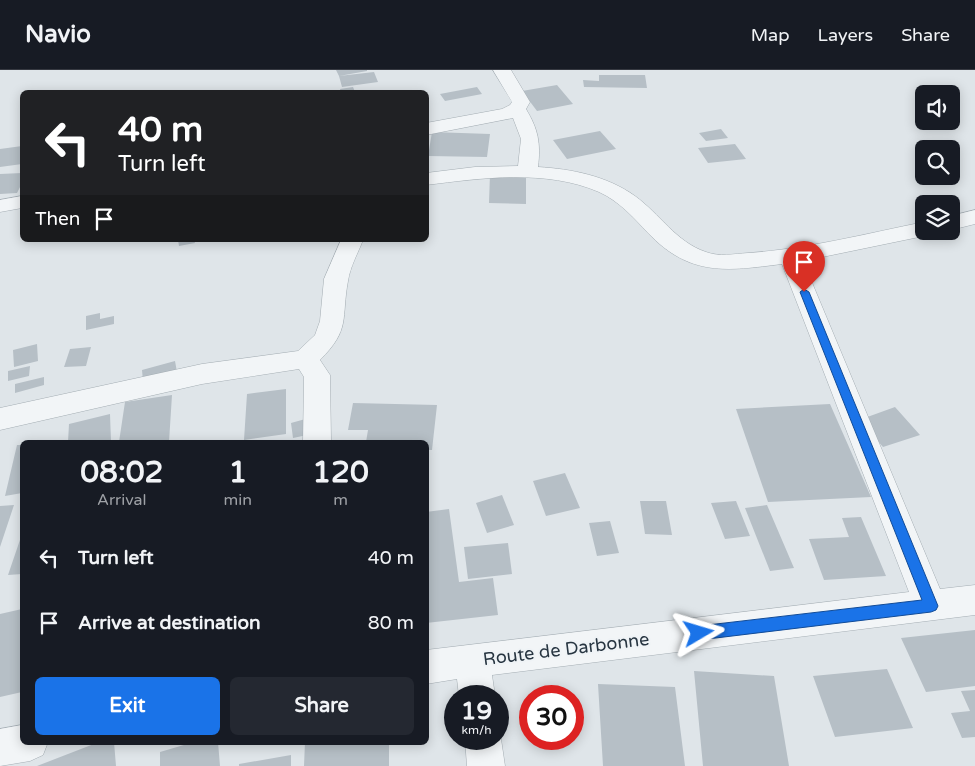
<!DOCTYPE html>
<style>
body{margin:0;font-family:"Varela Round",sans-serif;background:#242831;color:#f1f3f6;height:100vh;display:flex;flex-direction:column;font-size:19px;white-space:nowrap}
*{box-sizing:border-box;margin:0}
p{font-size:16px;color:#9ea1a6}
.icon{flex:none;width:28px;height:28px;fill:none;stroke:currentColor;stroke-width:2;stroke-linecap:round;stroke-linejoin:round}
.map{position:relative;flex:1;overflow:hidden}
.drawer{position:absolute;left:20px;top:370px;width:409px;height:305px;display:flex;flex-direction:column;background:#171b24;border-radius:8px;box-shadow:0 2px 12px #0003}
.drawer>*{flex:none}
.top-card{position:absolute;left:20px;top:20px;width:409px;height:152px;border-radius:8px;box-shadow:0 2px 12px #0003;background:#202124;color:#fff;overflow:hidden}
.tools{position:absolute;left:915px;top:15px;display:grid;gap:10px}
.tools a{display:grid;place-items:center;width:45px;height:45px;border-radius:8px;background:#171b24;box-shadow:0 2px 12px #0003;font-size:25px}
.speed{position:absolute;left:444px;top:615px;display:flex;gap:10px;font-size:25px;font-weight:700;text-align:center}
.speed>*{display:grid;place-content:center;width:65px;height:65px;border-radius:50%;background:#171b24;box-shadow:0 2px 12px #0003;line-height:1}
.speed small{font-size:12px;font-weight:400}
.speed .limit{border:8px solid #d22;background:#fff;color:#111}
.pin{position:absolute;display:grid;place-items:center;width:42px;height:42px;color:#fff;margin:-51px -21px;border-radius:50% 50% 50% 0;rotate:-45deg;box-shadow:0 0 5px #0007}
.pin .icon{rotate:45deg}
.me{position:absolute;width:55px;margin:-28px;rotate:83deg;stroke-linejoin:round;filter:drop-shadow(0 0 4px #0008)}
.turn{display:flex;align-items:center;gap:18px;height:105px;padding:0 15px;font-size:22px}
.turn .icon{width:65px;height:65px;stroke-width:2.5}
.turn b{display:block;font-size:35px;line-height:42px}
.then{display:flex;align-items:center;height:48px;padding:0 15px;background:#0003;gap:10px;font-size:19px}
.eta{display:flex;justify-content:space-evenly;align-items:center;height:85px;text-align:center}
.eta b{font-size:30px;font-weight:700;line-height:35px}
.cta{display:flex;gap:10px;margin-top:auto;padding:10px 15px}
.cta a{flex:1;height:58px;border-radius:8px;background:#1a73e8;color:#fff;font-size:20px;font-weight:700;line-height:58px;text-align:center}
.cta a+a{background:#242831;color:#f1f3f6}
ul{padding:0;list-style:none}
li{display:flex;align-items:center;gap:15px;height:65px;padding:0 15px}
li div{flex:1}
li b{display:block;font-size:19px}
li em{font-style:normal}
header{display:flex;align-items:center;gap:30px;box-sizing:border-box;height:70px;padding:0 25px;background:#171b24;border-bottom:1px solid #363941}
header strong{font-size:24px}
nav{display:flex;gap:28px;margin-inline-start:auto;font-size:18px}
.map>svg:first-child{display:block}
.building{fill:#b6bfc6}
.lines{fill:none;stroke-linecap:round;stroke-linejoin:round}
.street-casing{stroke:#a4adb3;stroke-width:1}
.street{fill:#f2f5f7;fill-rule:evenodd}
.route{fill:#1a73e8;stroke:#114b97}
.labels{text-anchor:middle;stroke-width:4;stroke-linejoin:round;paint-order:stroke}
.near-street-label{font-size:18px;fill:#273541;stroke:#eff3f6}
</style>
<header>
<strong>Navio</strong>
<nav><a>Map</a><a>Layers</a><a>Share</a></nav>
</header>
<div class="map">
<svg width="975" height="696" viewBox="0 0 975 696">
<rect width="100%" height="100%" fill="#dfe5e9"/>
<path class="building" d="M 336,0 L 367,0 L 367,1 L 339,6 Z
M 374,2 L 378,12 L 342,17 L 339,6 Z
M 599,5 L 645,5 L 647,18 L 584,17 L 583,10 L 599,11 Z
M 557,15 L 573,34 L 537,41 L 522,21 Z
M 353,17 L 355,22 L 341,22 L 340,19 Z
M 477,17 L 482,24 L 445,31 L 440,24 Z
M 721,59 L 728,68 L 706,71 L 699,63 Z
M 600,61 L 616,79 L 567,89 L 553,70 Z
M 432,62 L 490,64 L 487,87 L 428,86 Z
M 735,74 L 746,89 L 708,93 L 698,78 Z
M 22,76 L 22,94 L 0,97 L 0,79 Z
M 22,103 L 22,113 L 17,123 L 0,124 L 0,104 Z
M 490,104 L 526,105 L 526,134 L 489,133 Z
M 178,170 L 194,170 L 195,173 L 179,176 Z
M 100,243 L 100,249 L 114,246 L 114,254 L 86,260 L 86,246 Z
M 37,274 L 38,291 L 14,297 L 13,280 Z
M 91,277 L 86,296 L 64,297 L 70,279 Z
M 175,291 L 177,302 L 143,311 L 142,300 Z
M 30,296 L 29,306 L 8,311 L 8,301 Z
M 44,307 L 44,315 L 15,323 L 15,314 Z
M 286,319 L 286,364 L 244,370 L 247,324 Z
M 172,325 L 169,372 L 119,372 L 125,332 Z
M 353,333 L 437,335 L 432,380 L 426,380 L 426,372 L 366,372 L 368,360 L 348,360 Z
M 830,334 L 871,427 L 768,432 L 736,339 Z
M 895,337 L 920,365 L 883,377 L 859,350 Z
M 110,344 L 111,372 L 68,372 L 69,354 Z
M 309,348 L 312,364 L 293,368 L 291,353 Z
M 17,375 L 22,375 L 22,423 L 5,426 Z
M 565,403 L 580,438 L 546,446 L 533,411 Z
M 502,425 L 514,455 L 487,463 L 476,433 Z
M 640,431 L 666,431 L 672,465 L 645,464 Z
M 736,431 L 750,466 L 725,469 L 711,433 Z
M 14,435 L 0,477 L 0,436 Z
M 767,435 L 794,498 L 770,501 L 745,438 Z
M 449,439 L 459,512 L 493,508 L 498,545 L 426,553 L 426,442 Z
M 861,447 L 886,506 L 824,510 L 809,469 L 849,467 L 842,448 Z
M 610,451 L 619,483 L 597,486 L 589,453 Z
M 22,464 L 22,504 L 8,505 Z
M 508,473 L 512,504 L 468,509 L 464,477 Z
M 22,539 L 22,622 L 0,627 L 0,544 Z
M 975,560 L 975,616 L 926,622 L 901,568 Z
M 887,599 L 913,658 L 835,667 L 813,606 Z
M 694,601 L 774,606 L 789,696 L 703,696 Z
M 598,614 L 675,617 L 685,696 L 603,696 Z
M 975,620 L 975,667 L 962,668 L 951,643 L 970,641 L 961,621 Z
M 99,672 L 114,672 L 116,696 L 37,696 Z
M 194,672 L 218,672 L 220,696 L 160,696 L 160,682 Z
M 305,672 L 389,672 L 389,696 L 304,696 Z
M 291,685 L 291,696 L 239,696 L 239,694 Z"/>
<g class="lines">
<defs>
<path id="street" d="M 493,0 L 511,0 L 530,32 L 526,39 C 538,59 541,73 538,97 C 572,99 607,106 635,126 C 660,144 676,172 706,182 C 719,187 734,184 748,183 C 807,179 865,164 924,152 L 924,161 L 933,161 L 932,164 L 924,166 L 803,191 L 940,519 L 975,515 L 975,545 L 492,605 L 495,626 L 459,626 L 457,609 L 426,614 L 426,580 L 909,522 L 782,194 C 727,201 690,207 648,163 C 634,148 619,131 599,122 C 546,99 482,108 426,115 L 426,103 L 475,97 L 518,96 L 521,69 L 513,48 L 426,65 L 426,53 L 502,39 L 510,35 L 512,32 Z
M 22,126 L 22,138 L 0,142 L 0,130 Z
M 975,140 L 975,154 L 951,160 L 951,146 Z
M 341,170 L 363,170 C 358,183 350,197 348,211 C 341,249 351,259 320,290 L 330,305 L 331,372 L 303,372 L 304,307 L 299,299 L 202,314 L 0,360 L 0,338 L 202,294 L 298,281 L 315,265 L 320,251 L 324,209 Z
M 22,655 L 22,672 L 48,672 L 43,685 L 30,691 L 0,696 L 0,659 Z
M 498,659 L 501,669 L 505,696 L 467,696 L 465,669 L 498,669 Z"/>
</defs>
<use href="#street" class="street-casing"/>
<use href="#street" class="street"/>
</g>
<path class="route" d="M 804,219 L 809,222 L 938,536 L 936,540 L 931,542 L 699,570 L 694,568 L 692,563 L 694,558 L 699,556 L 922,530 L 800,222 Z"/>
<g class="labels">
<g class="near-street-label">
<text transform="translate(566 579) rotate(-7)" y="6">Route de Darbonne</text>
</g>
</g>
</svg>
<div class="tools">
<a><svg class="icon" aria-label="sound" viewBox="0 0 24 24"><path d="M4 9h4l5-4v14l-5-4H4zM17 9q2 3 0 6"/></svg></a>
<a><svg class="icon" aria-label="search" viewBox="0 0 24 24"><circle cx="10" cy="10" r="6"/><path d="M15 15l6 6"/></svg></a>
<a><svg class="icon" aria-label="layers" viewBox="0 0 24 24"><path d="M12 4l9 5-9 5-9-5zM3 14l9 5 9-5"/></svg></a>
</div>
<div class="speed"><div>19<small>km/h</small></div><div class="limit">30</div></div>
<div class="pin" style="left:804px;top:222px;background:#d93025"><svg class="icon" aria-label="arrive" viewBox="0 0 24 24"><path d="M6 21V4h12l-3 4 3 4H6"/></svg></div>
<svg class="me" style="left:699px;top:563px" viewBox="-20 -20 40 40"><path d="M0-17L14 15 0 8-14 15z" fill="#1a73e8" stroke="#fff" stroke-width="4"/></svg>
<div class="top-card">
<div class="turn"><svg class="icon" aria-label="left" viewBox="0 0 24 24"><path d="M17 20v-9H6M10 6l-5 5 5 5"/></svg><div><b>40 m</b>Turn left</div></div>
<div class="then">Then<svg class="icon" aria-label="arrive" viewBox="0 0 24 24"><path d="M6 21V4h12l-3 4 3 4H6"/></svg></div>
</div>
<section class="drawer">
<div class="eta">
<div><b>08:02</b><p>Arrival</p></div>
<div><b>1</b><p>min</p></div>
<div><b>120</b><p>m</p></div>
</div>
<ul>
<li><svg class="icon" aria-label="left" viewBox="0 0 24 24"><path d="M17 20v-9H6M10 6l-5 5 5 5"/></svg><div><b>Turn left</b></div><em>40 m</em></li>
<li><svg class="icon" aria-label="arrive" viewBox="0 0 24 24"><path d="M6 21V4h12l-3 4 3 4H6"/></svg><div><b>Arrive at destination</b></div><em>80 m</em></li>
</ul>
<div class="cta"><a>Exit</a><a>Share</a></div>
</section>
</div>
